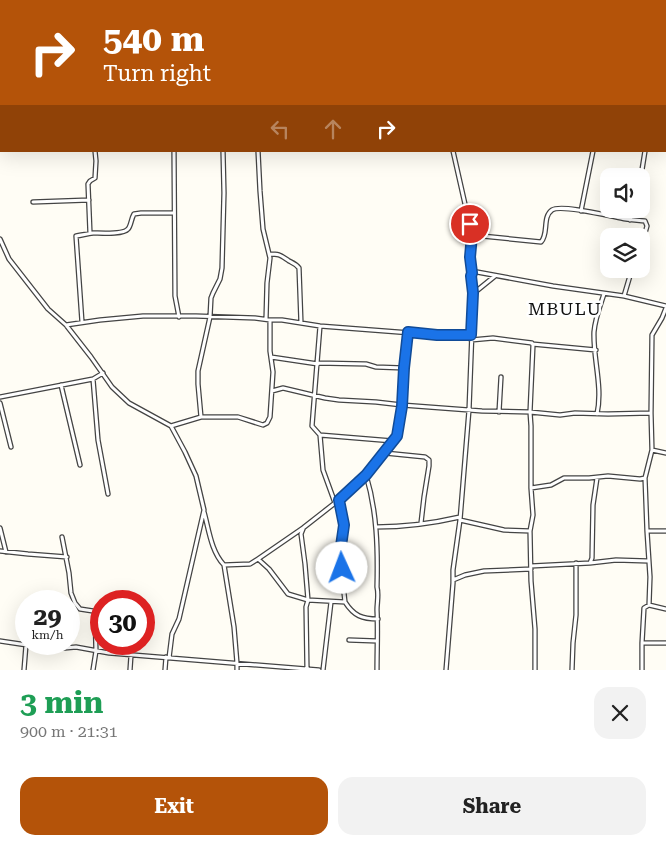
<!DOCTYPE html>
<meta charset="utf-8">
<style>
body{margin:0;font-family:"Roboto Serif",serif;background:#f2f2f2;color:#222;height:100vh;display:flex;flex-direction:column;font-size:19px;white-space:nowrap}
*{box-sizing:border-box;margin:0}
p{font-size:16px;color:#767676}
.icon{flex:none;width:28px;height:28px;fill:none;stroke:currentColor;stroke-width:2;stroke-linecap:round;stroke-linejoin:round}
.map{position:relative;height:670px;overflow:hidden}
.panel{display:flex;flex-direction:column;background:#fff;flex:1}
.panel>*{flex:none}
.top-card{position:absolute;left:0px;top:0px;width:666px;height:152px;box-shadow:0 5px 20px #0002;background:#b45309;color:#fff;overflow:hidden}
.fabs{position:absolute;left:600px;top:168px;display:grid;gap:10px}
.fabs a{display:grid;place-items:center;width:50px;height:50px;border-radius:10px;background:#fff;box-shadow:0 5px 20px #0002;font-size:25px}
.speed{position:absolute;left:15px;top:590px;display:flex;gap:10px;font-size:25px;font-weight:700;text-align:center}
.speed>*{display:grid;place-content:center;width:65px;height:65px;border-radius:50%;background:#fff;box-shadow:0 5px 20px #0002;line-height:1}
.speed small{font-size:12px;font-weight:400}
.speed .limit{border:8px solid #d22;background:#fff;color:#111}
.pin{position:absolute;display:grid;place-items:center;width:42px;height:42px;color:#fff;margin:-21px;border:2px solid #fff;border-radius:50%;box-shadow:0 1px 5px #0007}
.me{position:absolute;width:55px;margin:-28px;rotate:358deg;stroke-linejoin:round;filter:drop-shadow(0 0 4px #0008)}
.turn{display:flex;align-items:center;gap:18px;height:105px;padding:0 20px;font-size:22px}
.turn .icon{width:65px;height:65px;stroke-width:2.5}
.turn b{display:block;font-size:35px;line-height:42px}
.lanes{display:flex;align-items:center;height:48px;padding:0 20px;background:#0003;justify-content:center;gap:25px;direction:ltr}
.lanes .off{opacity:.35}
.round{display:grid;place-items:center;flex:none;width:52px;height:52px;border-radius:15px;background:#f2f2f2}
.headline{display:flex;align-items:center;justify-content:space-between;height:85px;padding:0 20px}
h1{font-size:30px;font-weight:700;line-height:38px;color:#1e9e55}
.action{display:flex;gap:10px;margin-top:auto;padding:10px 20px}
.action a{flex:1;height:58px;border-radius:15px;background:#b45309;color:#fff;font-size:20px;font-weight:700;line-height:58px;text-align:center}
.action a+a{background:#f2f2f2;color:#222}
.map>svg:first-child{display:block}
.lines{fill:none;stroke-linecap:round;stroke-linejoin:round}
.street-casing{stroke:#444;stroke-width:5.5}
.street{stroke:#fff;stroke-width:3}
.route-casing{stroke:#114b97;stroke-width:12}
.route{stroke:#1a73e8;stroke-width:9}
.labels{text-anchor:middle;stroke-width:5;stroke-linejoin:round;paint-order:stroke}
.quarter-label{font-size:18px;letter-spacing:1px;fill:#111;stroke:#fff}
</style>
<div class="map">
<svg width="666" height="670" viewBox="0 0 666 670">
<rect width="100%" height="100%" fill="#fffdf5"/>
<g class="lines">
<defs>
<path id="street" d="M 167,0 L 168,1
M 259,0 L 259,1
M 393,0 L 393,1
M 451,0 L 452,1
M 519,0 L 519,1
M 628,1 L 628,0
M 665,23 L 666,23
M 0,110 L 1,109
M 665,114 L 666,114
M 174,151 L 175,296 L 179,317
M 258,151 L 260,191 L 263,229 L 270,258 L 267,283 L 266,319
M 453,151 L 472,235 L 470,257 L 472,273
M 641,176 L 645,151
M 33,202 L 89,200
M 581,211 L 593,151
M 630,220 L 633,209
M 90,233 L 88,184 L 90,181 L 95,178 L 96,161 L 95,151
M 472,235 L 541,242 C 549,234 542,217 552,210 C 561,204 609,216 621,218 C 629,220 637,220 645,221 L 647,226 L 641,247
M 0,239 L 9,259 L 48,309 L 66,325 L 91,357 L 112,387 L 129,403 L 171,426 L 185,452 L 196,476 L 204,510 L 179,619 L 172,634 L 169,658
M 269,254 C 280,254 280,255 289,261 C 293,263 296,264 299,268 L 301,323
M 474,293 L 495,276
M 624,296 L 632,269
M 82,322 L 76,236 C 82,235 87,234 93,233 C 100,233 123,235 128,229 C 131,226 131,219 134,214 L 141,213 L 174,213
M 66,325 L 100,320 L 143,316 L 196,316 L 255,318 L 270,320 L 282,320 L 320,326 L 437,335 L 471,335
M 320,326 L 312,426 L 320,435 L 323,470 L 335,503
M 471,340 L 493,338 L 532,343 L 533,345 L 530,412 L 531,426 L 531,488 L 533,515 L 530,531 L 531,581 L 535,629 L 535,670
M 532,344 L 596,350
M 271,357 L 318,364
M 318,363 L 366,364 L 376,367 L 404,368
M 93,379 L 98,440 L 108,494
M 61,385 L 80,465
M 272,391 L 283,388 L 325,398 L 339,400 L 376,402 L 402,405 L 482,411 L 530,412 L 560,415 L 575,413 L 608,414 L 651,413 L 652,450 L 666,453
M 0,397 L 93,379 L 103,373
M 0,403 L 11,447
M 499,412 L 501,377
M 651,413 L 652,335 L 662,318 L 666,308
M 597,414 C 603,387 593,359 594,332 C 595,319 600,306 604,294
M 201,417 L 198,384 L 198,371 L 210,317 L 211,298 L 213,293 L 220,279 L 222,268 L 224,193 L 223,151
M 171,426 L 201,417 L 238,417 L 263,425 L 267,423 L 270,417 L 273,372 L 270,351 L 270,320
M 320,435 L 393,441
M 385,453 L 425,457 L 429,460 L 429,466 L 424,497 L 421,523
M 366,475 C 377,511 378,549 377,587 C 379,595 377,602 377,610 C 378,630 377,650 377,670
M 645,478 L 647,531
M 531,488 L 551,485 L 564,478 L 589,478 L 608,476 L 640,479 L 645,478 L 652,450
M 339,501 L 344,525 L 340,557 L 345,602 C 354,616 362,619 378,619
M 204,512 C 209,530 211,551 224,565 L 250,564 L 258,559 L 269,569 L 288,594 L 308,600 L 306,607 L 307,669
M 460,520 L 504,530 L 530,531
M 376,527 C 403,527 434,523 460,517
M 0,528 L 6,552
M 303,529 L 301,534 L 305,564 L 308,600 L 345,602
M 62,537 L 69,573 L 71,593 L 75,603 L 80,609 L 93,611 L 95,614 L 96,651 L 93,670
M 0,551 L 28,554 L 67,557
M 258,559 L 303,528 L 326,510 L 335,503 L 366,475 L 394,441 L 397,436 C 405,402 404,367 407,332
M 590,563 L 592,558 L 593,505 L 597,478
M 224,565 L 234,627 L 237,663 L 237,670
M 531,566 L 590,563 L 616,560 L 648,561
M 453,580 L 465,575 L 484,571 L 531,569
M 649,605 L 650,577 L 647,531 L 666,531
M 349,640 L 377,641
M 0,641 L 27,645 L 65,648 L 76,647 L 109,653 L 319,670
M 642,643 L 666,643
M 24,670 L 26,645
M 130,670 L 131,655
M 165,670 L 166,657
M 323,670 L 331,602
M 446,670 L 453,583 L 453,570 L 460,520 L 469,410 L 473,305 L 471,274 L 477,272 L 553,286 L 624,296 L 666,306
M 572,670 L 573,643 L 576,615 L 576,563
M 642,670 L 642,643 L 644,608 L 649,605 L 666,609"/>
</defs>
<use href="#street" class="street-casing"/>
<use href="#street" class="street"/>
</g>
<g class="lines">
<defs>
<path id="route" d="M 342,568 L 340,557 L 341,546 L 344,525 L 339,500 L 366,475 L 397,436 L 402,406 L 404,368 L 408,332 L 437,335 L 471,335 L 473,293 L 471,276 L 472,273 L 470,257 L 472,235 L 470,224"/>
</defs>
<use href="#route" class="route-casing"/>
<use href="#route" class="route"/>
</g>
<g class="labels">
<g class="quarter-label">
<text x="565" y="315">MBULU</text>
</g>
</g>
</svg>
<div class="fabs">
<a><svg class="icon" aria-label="sound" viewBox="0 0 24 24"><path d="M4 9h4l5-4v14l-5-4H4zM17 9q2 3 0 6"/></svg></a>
<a><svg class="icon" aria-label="layers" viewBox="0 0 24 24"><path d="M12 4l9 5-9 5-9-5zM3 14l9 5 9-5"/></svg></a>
</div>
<div class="speed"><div>29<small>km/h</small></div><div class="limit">30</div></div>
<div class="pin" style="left:470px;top:224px;background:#d93025"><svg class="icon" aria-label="arrive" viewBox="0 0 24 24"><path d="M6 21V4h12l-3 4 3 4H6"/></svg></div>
<svg class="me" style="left:342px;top:568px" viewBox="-20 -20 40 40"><circle r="19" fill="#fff"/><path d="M0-13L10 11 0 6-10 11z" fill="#1a73e8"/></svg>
<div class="top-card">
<div class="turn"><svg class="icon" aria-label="right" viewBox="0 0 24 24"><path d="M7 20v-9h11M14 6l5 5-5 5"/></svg><div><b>540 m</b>Turn right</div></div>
<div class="lanes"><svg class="icon off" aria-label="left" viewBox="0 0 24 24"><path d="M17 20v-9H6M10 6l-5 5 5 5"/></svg><svg class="icon off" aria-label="ahead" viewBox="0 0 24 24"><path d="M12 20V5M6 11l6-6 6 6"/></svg><svg class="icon" aria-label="right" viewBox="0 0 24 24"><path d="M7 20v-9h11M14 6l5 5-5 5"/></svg></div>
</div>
</div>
<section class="panel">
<div class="headline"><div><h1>3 min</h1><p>900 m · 21:31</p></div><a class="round"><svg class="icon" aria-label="close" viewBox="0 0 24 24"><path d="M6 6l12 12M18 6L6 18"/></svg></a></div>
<div class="action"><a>Exit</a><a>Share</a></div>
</section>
